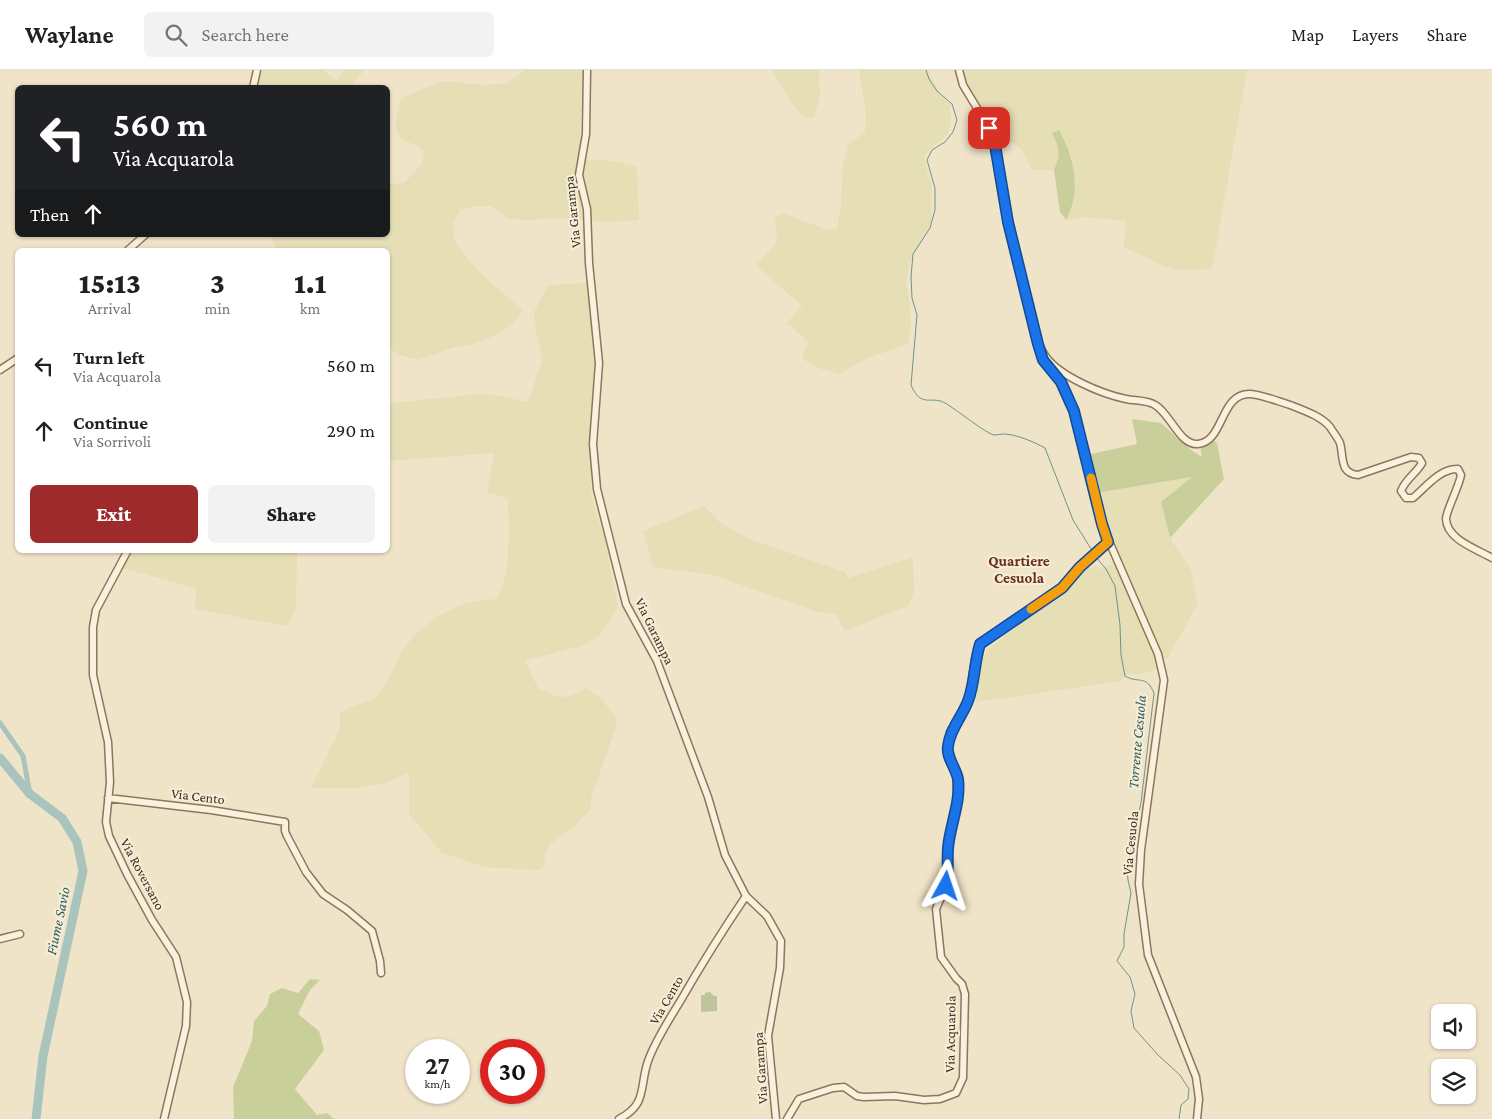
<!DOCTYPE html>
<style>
body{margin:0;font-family:"Crimson Pro",serif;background:#f2f2f2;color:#202124;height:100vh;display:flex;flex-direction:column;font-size:19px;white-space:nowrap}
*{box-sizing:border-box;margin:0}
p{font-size:16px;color:#757577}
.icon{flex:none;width:28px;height:28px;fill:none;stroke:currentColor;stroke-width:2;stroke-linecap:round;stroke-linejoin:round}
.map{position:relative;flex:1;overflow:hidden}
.sheet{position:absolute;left:15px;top:178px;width:375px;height:305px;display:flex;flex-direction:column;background:#fff;border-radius:8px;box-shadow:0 1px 4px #0004}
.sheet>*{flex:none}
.banner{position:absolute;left:15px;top:15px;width:375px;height:152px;border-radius:8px;box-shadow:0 1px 4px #0004;background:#202124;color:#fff;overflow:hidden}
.tools{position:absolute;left:1431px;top:934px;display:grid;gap:10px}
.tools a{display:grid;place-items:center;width:45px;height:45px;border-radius:8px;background:#fff;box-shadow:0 1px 4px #0004;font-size:25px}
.speed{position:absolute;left:405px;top:969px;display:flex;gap:10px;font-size:25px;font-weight:700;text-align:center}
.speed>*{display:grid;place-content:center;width:65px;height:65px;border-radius:50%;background:#fff;box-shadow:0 1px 4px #0004;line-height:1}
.speed small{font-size:12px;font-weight:400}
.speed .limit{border:8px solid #d22;background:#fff;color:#111}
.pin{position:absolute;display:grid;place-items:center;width:42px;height:42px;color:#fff;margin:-21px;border-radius:10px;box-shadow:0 2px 8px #0006}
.me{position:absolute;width:55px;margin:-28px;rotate:5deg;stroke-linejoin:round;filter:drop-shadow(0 0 4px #0008)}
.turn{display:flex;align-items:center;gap:18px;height:105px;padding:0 15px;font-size:22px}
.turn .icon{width:65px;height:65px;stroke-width:2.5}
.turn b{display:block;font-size:35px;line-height:42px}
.then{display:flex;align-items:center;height:48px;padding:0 15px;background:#0003;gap:10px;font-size:19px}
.eta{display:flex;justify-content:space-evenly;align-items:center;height:85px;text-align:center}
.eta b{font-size:30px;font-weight:800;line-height:35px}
.cta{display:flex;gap:10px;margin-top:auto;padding:10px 15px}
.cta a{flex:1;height:58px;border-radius:8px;background:#9e2a2b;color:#fff;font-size:20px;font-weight:800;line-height:58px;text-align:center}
.cta a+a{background:#f2f2f2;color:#202124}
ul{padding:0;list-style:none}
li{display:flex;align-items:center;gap:15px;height:65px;padding:0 15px}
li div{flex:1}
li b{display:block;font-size:19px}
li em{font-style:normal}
header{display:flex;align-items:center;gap:30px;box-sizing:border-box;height:70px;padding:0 25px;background:#fff;border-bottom:1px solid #e0e0e0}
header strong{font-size:24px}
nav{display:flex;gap:28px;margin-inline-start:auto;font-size:18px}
.search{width:350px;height:45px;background:#f2f2f2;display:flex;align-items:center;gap:12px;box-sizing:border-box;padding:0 18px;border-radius:8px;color:#757577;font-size:19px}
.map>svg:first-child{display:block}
.farmland{fill:#e6deb5}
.green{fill:#c9cf9b}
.cemetery{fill:#bfc49a}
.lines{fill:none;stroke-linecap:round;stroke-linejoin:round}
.stream{stroke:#6f938a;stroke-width:1}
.canal{stroke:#a9c4bc;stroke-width:5}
.river{stroke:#a9c4bc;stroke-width:9}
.minor-casing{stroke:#8d765c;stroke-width:9}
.minor{stroke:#faf1dc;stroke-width:6}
.route-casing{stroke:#114b97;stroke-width:12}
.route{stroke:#1a73e8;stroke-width:9}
.slow{stroke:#f59e0b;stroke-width:9}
.labels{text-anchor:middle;stroke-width:4;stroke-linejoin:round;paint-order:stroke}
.street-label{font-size:14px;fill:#3d2e20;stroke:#f7eed8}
.neighbourhood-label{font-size:15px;font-weight:bold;fill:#6b2e1e;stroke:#f7eed8}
.water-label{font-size:15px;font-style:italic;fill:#2f5d5a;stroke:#f7eed8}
</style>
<header>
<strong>Waylane</strong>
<div class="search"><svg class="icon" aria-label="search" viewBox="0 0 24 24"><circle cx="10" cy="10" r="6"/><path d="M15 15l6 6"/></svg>Search here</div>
<nav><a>Map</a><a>Layers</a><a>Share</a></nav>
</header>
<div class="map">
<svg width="1492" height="1049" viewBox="0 0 1492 1049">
<rect width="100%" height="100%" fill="#f0e4c8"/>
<path class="farmland" d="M 260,0 L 323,0 L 336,10 L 341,6 L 343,0 L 364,0 L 351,17 L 255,18 Z
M 525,0 L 583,0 L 579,89 L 614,91 L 637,97 L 639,150 L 606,152 L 557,148 L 532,150 L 509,149 L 491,136 L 476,136 L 460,140 L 453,153 L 454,170 L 476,199 L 523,241 L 511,255 L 495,265 L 474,274 L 452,278 L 418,290 L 399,285 L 391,279 L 388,268 L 388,180 L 302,180 L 302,178 L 277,178 L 269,165 L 388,165 L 388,112 L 393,114 L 404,113 L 422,94 L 424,82 L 417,76 L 401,69 L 396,60 L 396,47 L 401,28 L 441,12 L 455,12 L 481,15 L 506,14 Z
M 772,0 L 820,0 L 819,12 L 820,27 L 814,48 L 805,48 L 791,32 Z
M 859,0 L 928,0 L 942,27 L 950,32 L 951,52 L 948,64 L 924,85 L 927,100 L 932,115 L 932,149 L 926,165 L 910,192 L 906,213 L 910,235 L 911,255 L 908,274 L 868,288 L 839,304 L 815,297 L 802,288 L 808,272 L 787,253 L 802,236 L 756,195 L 777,172 L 775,148 L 782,143 L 825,159 L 837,159 L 841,134 L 843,95 L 849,73 L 865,63 L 866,44 Z
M 964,0 L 1247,0 L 1212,199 L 1177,200 L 1159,194 L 1124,177 L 1126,151 L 1082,147 L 1066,150 L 1070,142 L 1059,60 L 1052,63 L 1057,74 L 1059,86 L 1054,100 L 1032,100 L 1021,79 L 990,57 L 966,15 Z
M 588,213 L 594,282 L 591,420 L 594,436 L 605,471 L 618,537 L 600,565 L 581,577 L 568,579 L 525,591 L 538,618 L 556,626 L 569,627 L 586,618 L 599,627 L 615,645 L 616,657 L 591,728 L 591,738 L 577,754 L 550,774 L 545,783 L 544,797 L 538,800 L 485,797 L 442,783 L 409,744 L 409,703 L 385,713 L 353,718 L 311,718 L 340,659 L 340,642 L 375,628 L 385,614 L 395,597 L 401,581 L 417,563 L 437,547 L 459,535 L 476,531 L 497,529 L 506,505 L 509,469 L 508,428 L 487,423 L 494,383 L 389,391 L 390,333 L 481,324 L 496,325 L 528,332 L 543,288 L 536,262 L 534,242 L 548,215 Z
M 1193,407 L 1161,432 L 1170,468 L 1191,500 L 1198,534 L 1167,589 L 1162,589 L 1107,460 L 1096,423 Z
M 705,436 L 719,452 L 749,469 L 845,502 L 848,508 L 913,487 L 914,522 L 908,536 L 844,561 L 836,544 L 818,542 L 713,505 L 653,497 L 643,461 Z
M 132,480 L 297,480 L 296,537 L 288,556 L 195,539 L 196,518 L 122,498 Z
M 1115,492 L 1156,588 L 1159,598 L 1143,604 L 1128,604 L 1121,611 L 976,632 L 982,591 L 987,580 L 1065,518 L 1085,493 L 1090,498 L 1096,495 L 1100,500 Z"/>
<path class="green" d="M 1059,60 C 1074,87 1082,121 1066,150 L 1060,142 L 1054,100 L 1059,86 L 1057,74 L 1052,63 Z
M 1132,349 L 1161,353 L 1191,380 L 1202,387 L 1200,376 L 1213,369 L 1217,373 L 1224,409 L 1170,468 L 1161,432 L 1192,407 L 1096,423 L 1087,385 L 1137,374 Z
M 310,909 L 320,910 L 310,920 L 298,944 L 319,961 L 324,980 L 295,1019 L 317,1045 L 327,1043 L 334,1049 L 234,1049 L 233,1017 L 252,971 L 254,951 L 267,936 L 270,924 L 282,918 L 298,923 Z"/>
<path class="cemetery" d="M 710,922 L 714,926 L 717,926 L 717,941 L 701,942 L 701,925 L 705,925 L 705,923 Z"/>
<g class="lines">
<path class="stream" d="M 926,0 L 929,9 L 937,21 L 952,34 L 957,50 L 953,62 L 945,72 L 932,80 L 927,90 L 935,118 L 935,140 L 930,158 L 913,184 L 911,207 L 912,228 L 917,245 L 911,315 C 921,339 931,325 945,333 C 956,339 985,363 994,365 C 997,365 1001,364 1005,364 C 1018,365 1034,372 1045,378 L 1073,450 L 1093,482
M 1095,486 L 1106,499 L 1115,516 L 1120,555 L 1121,585 L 1125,606 C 1138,614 1146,604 1154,623 L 1141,733 L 1127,799 L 1128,810 L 1131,823 L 1124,864 L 1124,877 L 1117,891 L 1130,907 L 1135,924 L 1131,941 L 1134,958 L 1158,985 L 1180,1005 L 1189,1019 L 1188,1029 L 1181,1035 L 1179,1049"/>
<path class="canal" d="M 0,653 L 23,686 L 30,724"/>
<path class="river" d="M 0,688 L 30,724 L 62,748 L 77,772 L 83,801 L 43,986 L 36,1049"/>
<defs>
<path id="minor" d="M 587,0 L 586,64 L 579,105 L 587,139 L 589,193 L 599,293 L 593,374 L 597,419 L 626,534 L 657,591 L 708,727 L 725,785 L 746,826 L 767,846 L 781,871 L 780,898 L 768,966 L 776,1049
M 959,0 L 963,15 L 989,58 L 995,75 L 1008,152 L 1038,274 C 1041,278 1043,283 1046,287 C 1061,307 1102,324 1126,329 C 1135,331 1147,330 1155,335 C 1170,343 1180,376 1198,374 C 1224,372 1220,323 1250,324 C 1263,325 1277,331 1290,335 C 1303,340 1321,346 1330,357 C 1333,362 1338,368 1340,373 C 1344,387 1339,403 1358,405 L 1411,387 L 1419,388 L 1422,393 C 1416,404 1406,408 1401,421 L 1406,428 L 1413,428 C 1425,418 1440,398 1458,399 L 1461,405 C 1459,417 1446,441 1446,449 C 1447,470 1477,479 1492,488
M 253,18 L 257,0
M 128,180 L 145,165
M 1043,290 L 1061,312 L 1074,341 L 1102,455 L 1158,584 L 1164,610 L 1141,780 L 1139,814 L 1148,885 L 1196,1007 L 1199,1029 L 1197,1049
M 0,300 L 18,288
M 128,480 L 96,540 L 93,557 L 93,605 L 108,672 L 110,712 L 106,752 L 109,766 L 127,804 L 152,850 L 176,887 L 187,932 L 186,956 L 164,1049
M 108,728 L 211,740 L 285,752 L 285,761 L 287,766 L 306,802 L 323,824 L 347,840 L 372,861 L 380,891 L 381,903
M 0,869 L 20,864
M 619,1049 C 648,1034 639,1017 648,991 C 656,969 669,950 681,930 C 701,895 723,860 746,826
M 787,1049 L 799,1029 L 833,1018 L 844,1017 L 857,1026 L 864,1027 L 895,1026 L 924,1030 L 940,1029 L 956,1023 L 963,1008 L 965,924 L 962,914 L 956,908 L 941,887 L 936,839 L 946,816 L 948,805 L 948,777 L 957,736 L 957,708 L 947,679 L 950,662 L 961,646 L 969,630 L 975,590 L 980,574 L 1063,518 L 1080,497 L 1108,472"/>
</defs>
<use href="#minor" class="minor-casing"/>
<use href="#minor" class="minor"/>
</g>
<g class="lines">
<defs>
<path id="route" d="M 946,816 C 949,803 947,791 948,778 C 950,755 961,732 958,709 C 956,698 946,687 948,676 C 950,659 962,647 968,631 C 975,613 974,593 980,574 L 1062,518 L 1080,497 L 1108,472 L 1102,454 L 1074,341 L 1061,312 L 1043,290 L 1038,274 L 1008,152 L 995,75 L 989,58"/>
</defs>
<use href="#route" class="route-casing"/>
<use href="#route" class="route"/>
<path class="slow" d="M 1031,539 L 1062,518 L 1080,497 L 1108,472 L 1102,454 L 1091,408"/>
</g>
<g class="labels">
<g class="street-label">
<text transform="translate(572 142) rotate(-96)" y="5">Via Garampa</text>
<text transform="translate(655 561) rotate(64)" y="5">Via Garampa</text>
<text transform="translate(198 726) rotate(7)" y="5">Via Cento</text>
<text transform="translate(1130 773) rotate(-84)" y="5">Via Cesuola</text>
<text transform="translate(143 804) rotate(62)" y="5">Via Roversano</text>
<text transform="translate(666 930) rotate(-60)" y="5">Via Cento</text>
<text transform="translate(950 964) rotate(-89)" y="5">Via Acquarola</text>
<text transform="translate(760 998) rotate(-94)" y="5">Via Garampa</text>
</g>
<g class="neighbourhood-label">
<text x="1019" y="496">Quartiere<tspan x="1019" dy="17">Cesuola</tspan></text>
</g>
<g class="water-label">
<text transform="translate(1137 672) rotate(-85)" y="5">Torrente Cesuola</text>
<text transform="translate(58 851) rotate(-78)" y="5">Fiume Savio</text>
</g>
</g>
</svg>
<div class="tools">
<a><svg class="icon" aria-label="sound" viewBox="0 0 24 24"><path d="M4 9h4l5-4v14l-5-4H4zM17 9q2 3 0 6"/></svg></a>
<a><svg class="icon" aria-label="layers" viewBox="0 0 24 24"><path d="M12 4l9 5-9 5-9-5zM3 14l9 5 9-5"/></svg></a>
</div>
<div class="speed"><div>27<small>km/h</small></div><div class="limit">30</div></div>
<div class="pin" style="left:989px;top:58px;background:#d93025"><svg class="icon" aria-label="arrive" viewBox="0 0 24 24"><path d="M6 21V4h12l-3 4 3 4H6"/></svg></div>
<svg class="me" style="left:946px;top:816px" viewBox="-20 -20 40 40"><path d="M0-17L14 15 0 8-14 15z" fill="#1a73e8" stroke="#fff" stroke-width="4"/></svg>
<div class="banner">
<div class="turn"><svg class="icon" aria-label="left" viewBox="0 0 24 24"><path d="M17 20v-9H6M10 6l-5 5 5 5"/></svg><div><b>560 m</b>Via Acquarola</div></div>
<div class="then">Then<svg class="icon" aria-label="ahead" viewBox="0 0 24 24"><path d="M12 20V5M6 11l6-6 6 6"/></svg></div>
</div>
<section class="sheet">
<div class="eta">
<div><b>15:13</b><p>Arrival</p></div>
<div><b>3</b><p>min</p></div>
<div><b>1.1</b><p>km</p></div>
</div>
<ul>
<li><svg class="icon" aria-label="left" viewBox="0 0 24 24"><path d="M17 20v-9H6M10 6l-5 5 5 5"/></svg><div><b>Turn left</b><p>Via Acquarola</p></div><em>560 m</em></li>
<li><svg class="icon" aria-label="ahead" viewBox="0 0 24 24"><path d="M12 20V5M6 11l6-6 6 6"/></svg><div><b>Continue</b><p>Via Sorrivoli</p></div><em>290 m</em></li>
</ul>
<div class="cta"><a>Exit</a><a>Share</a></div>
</section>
</div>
